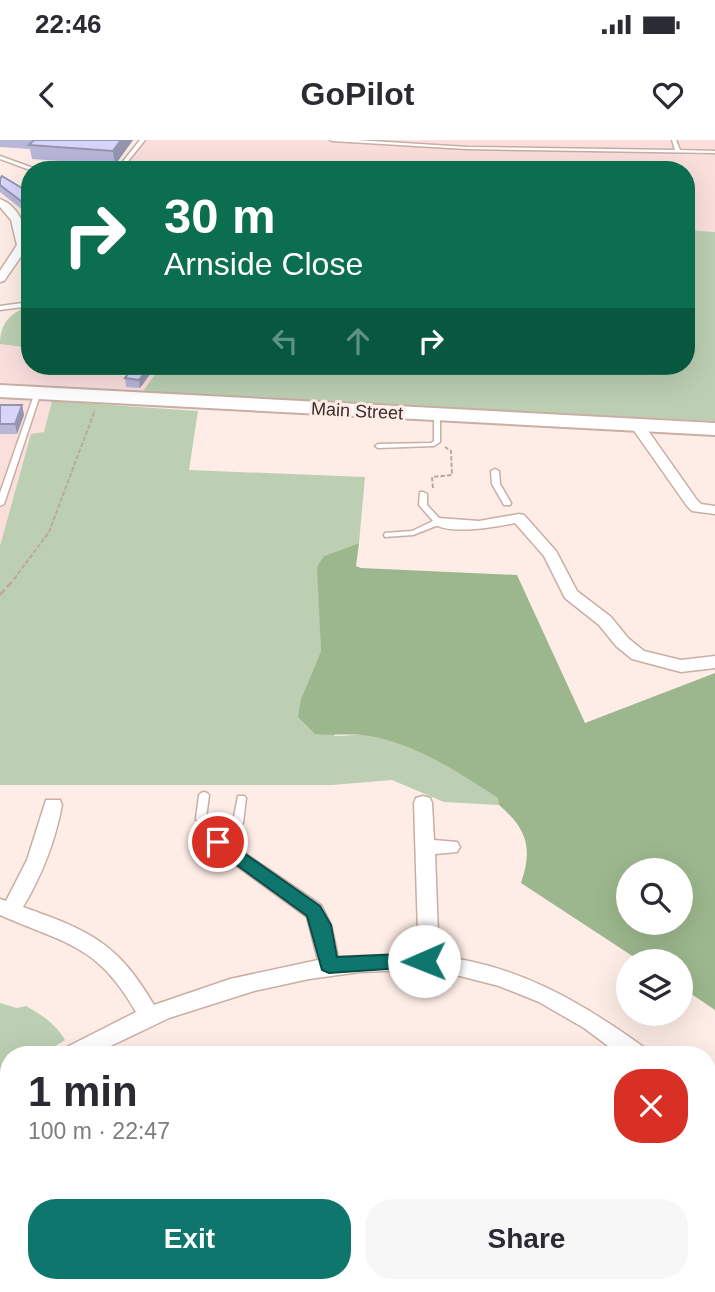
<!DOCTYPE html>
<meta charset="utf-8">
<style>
body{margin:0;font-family:Helvetica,sans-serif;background:#f7f7f7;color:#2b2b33;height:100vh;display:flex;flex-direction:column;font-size:26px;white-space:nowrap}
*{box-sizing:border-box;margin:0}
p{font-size:23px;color:#7c7c81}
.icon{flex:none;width:38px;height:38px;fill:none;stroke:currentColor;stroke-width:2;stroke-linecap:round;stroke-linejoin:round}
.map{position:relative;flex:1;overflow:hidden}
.details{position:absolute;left:0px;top:906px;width:716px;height:247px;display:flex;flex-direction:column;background:#fff;border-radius:28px 28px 0 0;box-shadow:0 7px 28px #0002}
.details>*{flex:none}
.top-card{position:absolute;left:21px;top:21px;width:674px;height:214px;border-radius:28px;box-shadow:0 7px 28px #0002;background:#0b6e4f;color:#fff;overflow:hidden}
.tools{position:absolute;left:616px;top:718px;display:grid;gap:14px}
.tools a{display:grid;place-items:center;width:77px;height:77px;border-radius:50%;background:#fff;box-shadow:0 7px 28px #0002;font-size:35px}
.pin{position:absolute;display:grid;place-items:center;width:60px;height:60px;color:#fff;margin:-30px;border:4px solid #fff;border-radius:50%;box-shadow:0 2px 7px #0007}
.me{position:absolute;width:77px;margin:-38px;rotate:269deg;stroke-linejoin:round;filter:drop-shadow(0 0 5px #0008)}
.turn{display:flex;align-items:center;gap:24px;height:147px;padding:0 28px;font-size:32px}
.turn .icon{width:91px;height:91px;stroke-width:2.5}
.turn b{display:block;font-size:49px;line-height:60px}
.lanes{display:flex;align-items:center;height:66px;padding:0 28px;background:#0003;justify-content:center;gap:35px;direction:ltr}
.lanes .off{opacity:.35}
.round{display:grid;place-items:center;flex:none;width:74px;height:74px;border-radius:28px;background:#f7f7f7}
.summary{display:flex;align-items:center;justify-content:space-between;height:119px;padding:0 28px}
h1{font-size:42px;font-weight:800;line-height:52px}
.primary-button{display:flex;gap:14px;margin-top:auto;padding:14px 28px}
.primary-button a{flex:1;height:80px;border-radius:28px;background:#0f766e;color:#fff;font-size:28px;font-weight:800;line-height:80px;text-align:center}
.primary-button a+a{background:#f7f7f7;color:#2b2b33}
.status{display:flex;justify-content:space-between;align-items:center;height:49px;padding:0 35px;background:#fff;direction:ltr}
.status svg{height:19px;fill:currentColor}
header{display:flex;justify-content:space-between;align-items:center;height:91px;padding:0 28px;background:#fff;font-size:32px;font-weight:800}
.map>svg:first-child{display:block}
.industrial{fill:#fadfdd}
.green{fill:#bccfb2}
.forest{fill:#9cb78d;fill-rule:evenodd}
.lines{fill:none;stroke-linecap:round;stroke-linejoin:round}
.lane-casing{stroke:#c9aea4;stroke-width:3}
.street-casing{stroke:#c9aea4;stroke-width:3}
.secondary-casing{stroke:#c9aea4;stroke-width:4}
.path-far2{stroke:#b8a9a4;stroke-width:2;stroke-dasharray:4.5 2;stroke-linecap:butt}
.path-far1{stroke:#b8a9a4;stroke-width:2.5;stroke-dasharray:7 3.5;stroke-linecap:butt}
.path{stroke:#b8a9a4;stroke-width:3.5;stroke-dasharray:9 4.5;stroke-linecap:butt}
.lane{fill:#fff;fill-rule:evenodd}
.street{fill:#fff;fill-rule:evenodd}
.secondary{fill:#fff;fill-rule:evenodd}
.wall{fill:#b9b7d8}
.shaded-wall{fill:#9695b0}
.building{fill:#d7d5fb;stroke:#9695b0;stroke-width:2}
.route{fill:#0f766e;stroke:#0a4d48;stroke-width:2}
.labels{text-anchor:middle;stroke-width:6;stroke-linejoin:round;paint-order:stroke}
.far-street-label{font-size:18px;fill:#382d29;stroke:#feece6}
</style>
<div class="status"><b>22:46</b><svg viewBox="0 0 49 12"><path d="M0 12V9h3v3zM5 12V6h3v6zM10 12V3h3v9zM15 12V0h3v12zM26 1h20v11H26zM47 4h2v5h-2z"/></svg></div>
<header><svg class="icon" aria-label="back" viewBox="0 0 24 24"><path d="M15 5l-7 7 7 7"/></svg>GoPilot<svg class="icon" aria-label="heart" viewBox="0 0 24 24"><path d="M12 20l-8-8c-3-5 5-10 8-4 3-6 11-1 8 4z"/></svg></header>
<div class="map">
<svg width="715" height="1152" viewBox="0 0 715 1152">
<rect width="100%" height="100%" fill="#feece6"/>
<path class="industrial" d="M 144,0 L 715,0 L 715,92 L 686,90 L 686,30 L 125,30 Z
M 0,204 L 30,208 L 30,226 L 161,226 L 141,254 L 0,245 Z
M 0,256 L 52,261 L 44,293 L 0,408 Z"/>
<path class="green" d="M 686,90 L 715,92 L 715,281 L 141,254 L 161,226 L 686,226 Z
M 30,166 L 30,208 L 0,204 C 0,184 10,172 30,166 Z
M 52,261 L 198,271 L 189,330 L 365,337 L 359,403 L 324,416 L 320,480 L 321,511 L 301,559 L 335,596 C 345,596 357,594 367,595 C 414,600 460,634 499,658 L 499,665 L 444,662 L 392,640 L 332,645 L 0,645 L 0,406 L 31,294 L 44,292 Z
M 0,863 L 17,868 L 26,866 C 43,876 55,883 65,900 L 41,915 L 9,915 L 9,938 L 0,945 Z"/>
<path class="forest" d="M 359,403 L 356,426 L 361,428 L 517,435 L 585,583 L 715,533 L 715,870 L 681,847 L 681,821 L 640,821 L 521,743 C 533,708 527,689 499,665 L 498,658 C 459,633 417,604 370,596 C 352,593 333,596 315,594 L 298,577 L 301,559 L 321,511 L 317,427 L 324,416 ZM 628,730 L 681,730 L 681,782 L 628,782 Z
M 708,1012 L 715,1020 L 715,1152 L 701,1152 L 694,1145 L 707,1144 Z"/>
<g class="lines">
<defs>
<path id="lane" d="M 140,0 L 145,0 L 121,30 L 116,30 Z
M 330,0 L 356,0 L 467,7 L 675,10 L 672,0 L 676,0 L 680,10 L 715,11 L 715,13 L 467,9 L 332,1 Z
M 0,16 L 36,29 L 36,30 L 30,30 L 0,19 Z
M 30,162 L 30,166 L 0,170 L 0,166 Z
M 37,253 L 40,255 L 4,364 L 0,366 L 0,353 L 34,255 Z
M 437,273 L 440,275 L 440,302 L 434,306 L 378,308 L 375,306 L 378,304 L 431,303 L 434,301 L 434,275 Z
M 495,329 L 499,331 L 500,344 L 511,363 L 510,365 L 504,365 L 492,344 L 491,331 Z
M 420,352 L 423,352 L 427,354 L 427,365 L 441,380 L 441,384 L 413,395 L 385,397 L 384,395 L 385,393 L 412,391 L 433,381 L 419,365 Z
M 204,652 L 207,653 L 209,655 L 206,678 L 219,696 L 233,682 L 238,656 L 244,656 L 246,658 L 243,683 L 221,705 L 215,705 L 196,679 L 199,655 L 201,653 Z"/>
<path id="street" d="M 0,59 C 20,67 25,86 29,105 L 4,141 L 0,142 L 0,131 L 17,105 L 11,80 L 0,67 Z
M 637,281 L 642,282 L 697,360 L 701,364 L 715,366 L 715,374 L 692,371 L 687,366 L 630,285 Z
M 519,374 L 524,375 L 556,411 L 577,451 L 611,477 L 628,498 L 644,511 L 681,520 L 715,516 L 715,528 L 681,532 L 632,519 L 616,506 L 599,485 L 565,458 L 544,416 L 515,383 C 495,387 446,396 431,382 L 438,378 L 479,381 Z
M 423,656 L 430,658 L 432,663 L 434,700 L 457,702 L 460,707 L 457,712 L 435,714 L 438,794 L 435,816 C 515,823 581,862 645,908 L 648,915 L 620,915 L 584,888 L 539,862 L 499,846 L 456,835 L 409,830 L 360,832 L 309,839 L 254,851 L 169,878 L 92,915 L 62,915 L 65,908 L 136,872 C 97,804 66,804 0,775 L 0,759 L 6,761 L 27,720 L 46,660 L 60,660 L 62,665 C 55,702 42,735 23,767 C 90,791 117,802 154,865 L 230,839 L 318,820 L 307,777 L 211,707 L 208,702 L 211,697 L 218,695 L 321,765 L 331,785 L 338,817 L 415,814 L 418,794 L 414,663 L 416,658 Z
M 9,951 L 9,974 L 0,977 L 0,954 Z
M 707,964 L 715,967 L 714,992 L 707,989 Z
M 238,1144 L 269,1144 L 266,1152 L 235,1152 Z"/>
<path id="secondary" d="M 0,245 L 715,283 L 715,295 L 0,257 Z"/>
</defs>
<use href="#lane" class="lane-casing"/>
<use href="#street" class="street-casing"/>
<use href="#secondary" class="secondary-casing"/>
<path class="path-far2" d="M 433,348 L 432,337 L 452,335 L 451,311 L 445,307
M 14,439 L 49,392 L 95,270"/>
<path class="path-far1" d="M 0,455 L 16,437"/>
<path class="path" d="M 485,1152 L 497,1144"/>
<use href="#lane" class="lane"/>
<use href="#street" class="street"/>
<use href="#secondary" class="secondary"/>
</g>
<path class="wall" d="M 0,0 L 133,0 L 115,25 L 32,19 L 30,9 L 0,7 Z
M 0,39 L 30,53 L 30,76 L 0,52 Z
M 134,226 L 156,226 L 140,248 L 126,247 L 125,238 Z
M 0,265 L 22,265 L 24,275 L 17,294 L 0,294 Z"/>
<path class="shaded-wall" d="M 121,0 L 133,0 L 115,25 L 113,11 Z
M 150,226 L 156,226 L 140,248 L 139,240 Z
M 22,265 L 24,275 L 17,294 L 15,284 Z"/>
<path class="building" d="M 34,0 L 121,0 L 113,11 L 29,5 Z
M 2,36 L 30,53 L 30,68 L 0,45 L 0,39 Z
M 134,226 L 150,226 L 139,240 L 125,238 Z
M 0,265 L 22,265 L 15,284 L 0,284 Z"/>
<path class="route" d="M 218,695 L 320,766 L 331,785 L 337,817 L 424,813 L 431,815 L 433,821 L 431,826 L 329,833 L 322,830 L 307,776 L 212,707 L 209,702 Z"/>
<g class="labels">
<g class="far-street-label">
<text transform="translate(357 271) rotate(3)" y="6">Main Street</text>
</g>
</g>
</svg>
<div class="tools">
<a><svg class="icon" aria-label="search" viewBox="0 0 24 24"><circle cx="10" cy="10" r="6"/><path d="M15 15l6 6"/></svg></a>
<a><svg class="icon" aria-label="layers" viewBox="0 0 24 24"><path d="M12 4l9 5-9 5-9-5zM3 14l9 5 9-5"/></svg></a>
</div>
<div class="pin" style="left:218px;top:702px;background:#d93025"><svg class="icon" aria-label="arrive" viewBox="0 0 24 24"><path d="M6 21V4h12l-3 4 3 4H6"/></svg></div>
<svg class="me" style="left:424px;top:821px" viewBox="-20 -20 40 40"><circle r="19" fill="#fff"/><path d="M0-13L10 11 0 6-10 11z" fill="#0f766e"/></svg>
<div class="top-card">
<div class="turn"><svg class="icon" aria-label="right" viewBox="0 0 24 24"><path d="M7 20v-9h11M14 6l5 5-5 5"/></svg><div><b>30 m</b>Arnside Close</div></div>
<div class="lanes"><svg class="icon off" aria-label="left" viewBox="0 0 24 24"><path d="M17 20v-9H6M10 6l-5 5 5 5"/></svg><svg class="icon off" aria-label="ahead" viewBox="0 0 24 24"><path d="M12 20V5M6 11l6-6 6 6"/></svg><svg class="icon" aria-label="right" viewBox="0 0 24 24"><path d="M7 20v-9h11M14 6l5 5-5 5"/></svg></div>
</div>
<section class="details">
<div class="summary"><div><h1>1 min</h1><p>100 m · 22:47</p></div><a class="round" style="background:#d93025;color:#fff"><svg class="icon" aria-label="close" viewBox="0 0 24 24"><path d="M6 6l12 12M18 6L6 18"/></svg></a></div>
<div class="primary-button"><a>Exit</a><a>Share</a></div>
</section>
</div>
